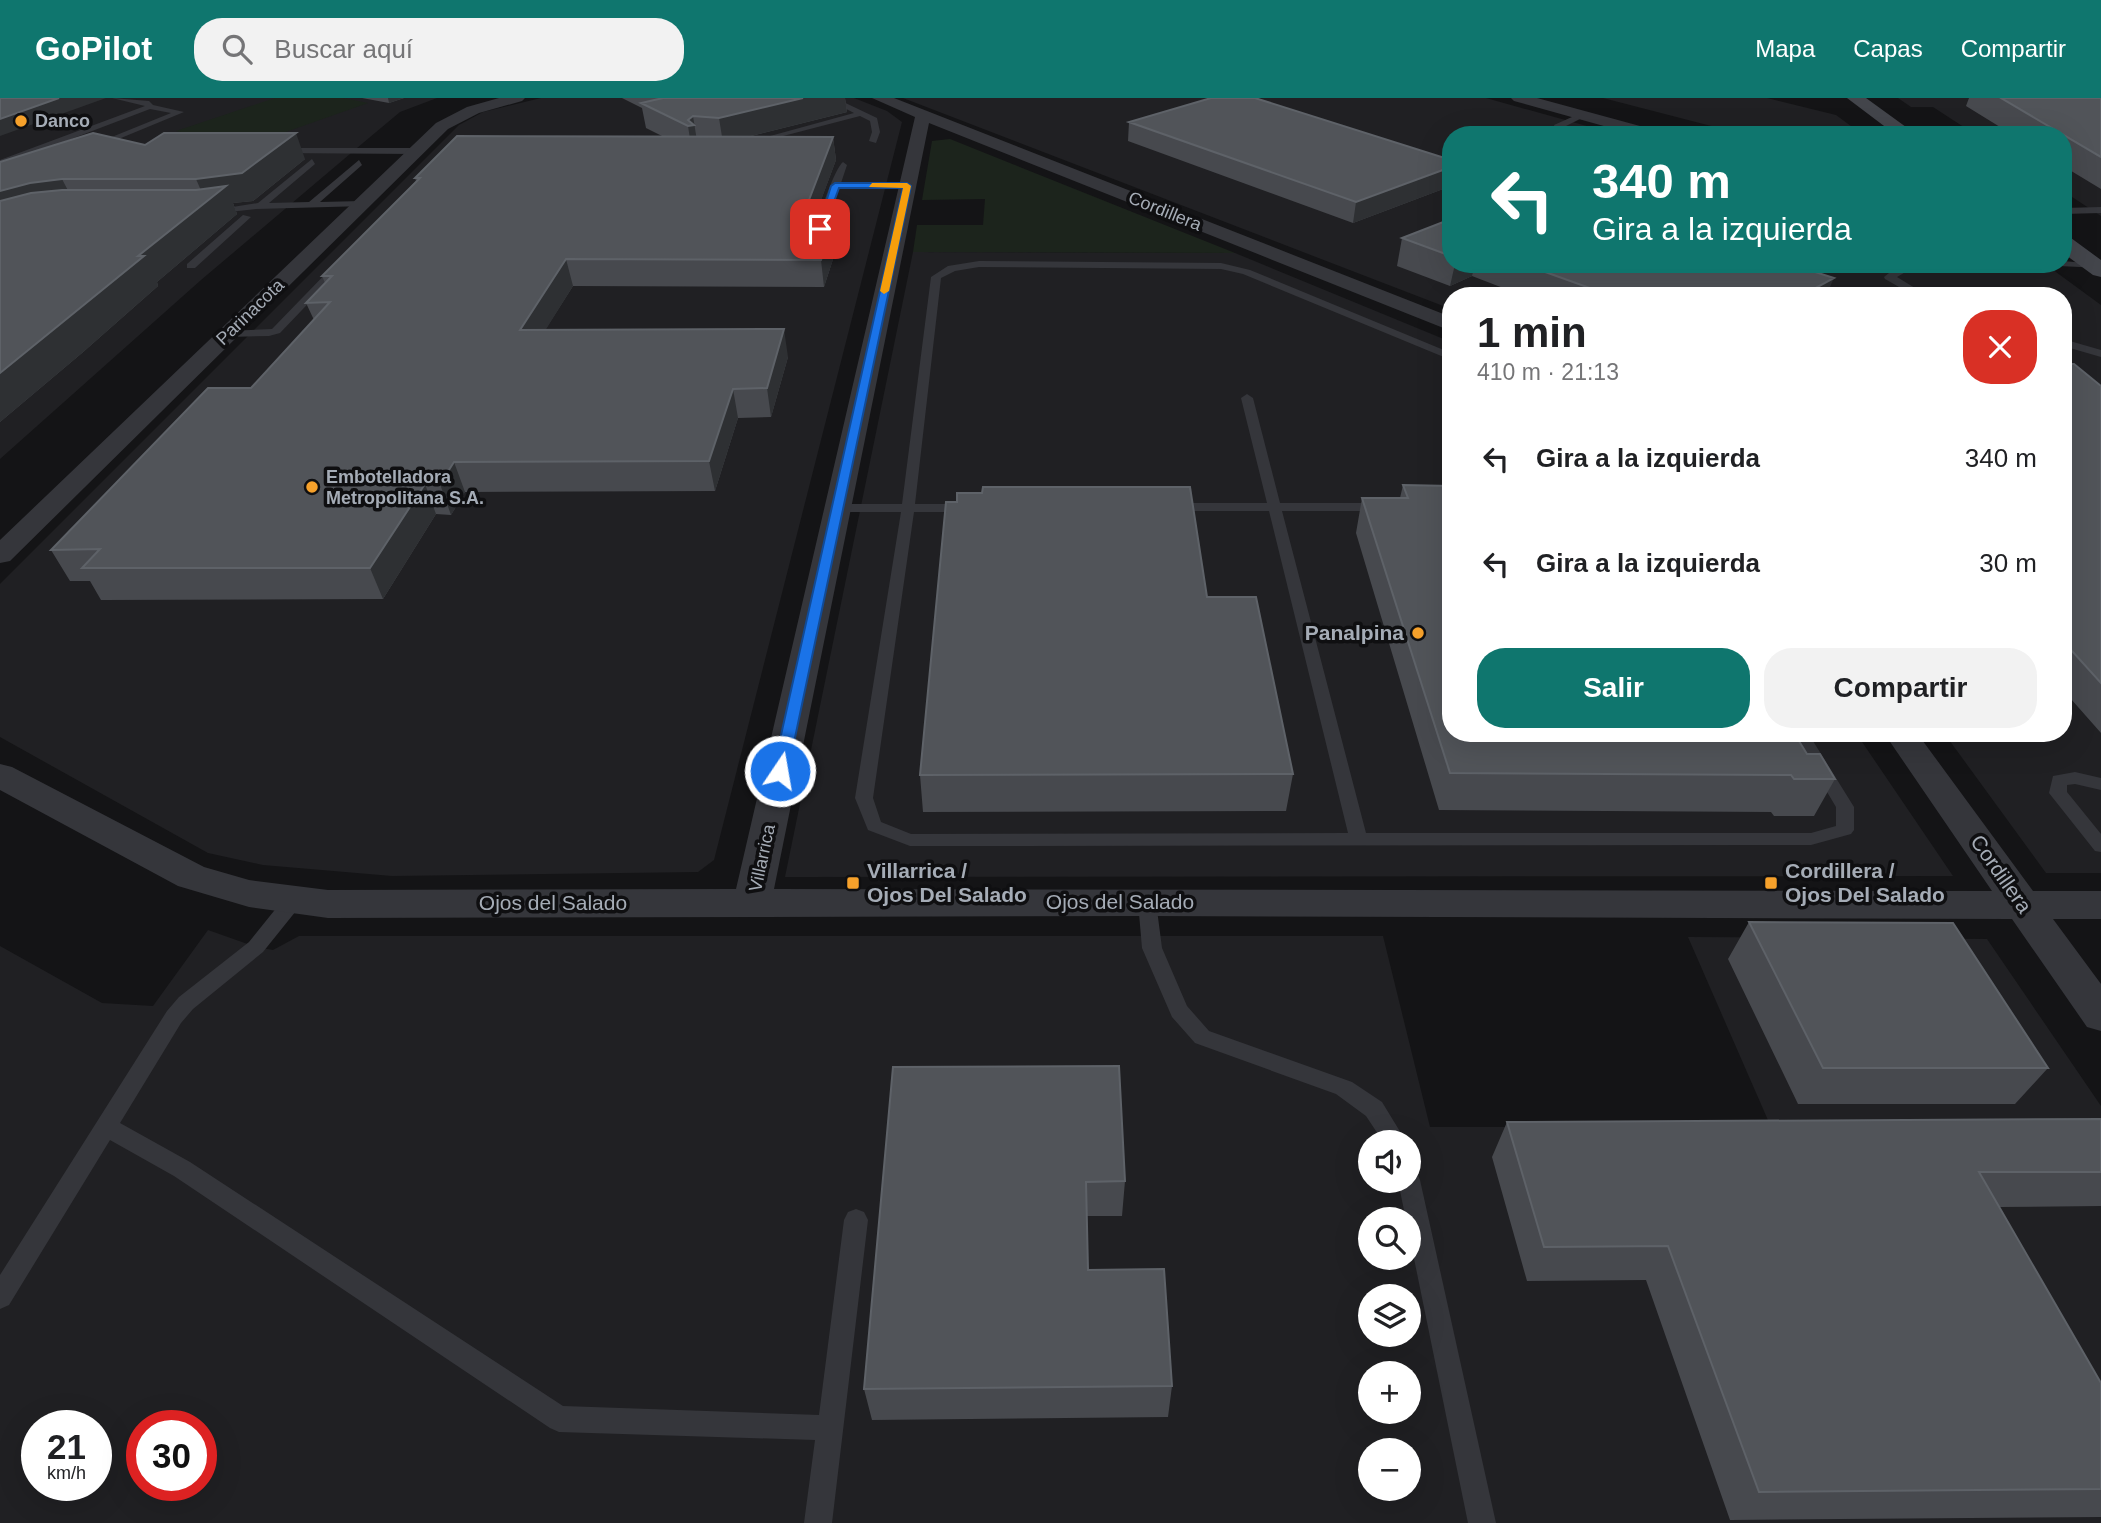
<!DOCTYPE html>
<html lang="es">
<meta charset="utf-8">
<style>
body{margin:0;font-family:Arial,sans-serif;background:#f2f2f2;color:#202124;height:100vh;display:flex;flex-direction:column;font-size:26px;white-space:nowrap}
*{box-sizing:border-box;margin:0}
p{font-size:23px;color:#757577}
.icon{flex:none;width:38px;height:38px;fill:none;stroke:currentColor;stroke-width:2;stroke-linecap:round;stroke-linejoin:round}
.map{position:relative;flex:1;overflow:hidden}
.drawer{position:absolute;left:1442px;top:189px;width:630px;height:455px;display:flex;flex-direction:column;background:#fff;border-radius:28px;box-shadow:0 7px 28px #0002}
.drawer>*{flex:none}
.guide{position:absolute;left:1442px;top:28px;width:630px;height:147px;border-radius:28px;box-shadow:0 7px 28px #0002;background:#0f766e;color:#fff;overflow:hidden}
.controls{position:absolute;left:1358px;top:1032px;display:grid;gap:14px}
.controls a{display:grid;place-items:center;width:63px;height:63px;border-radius:50%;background:#fff;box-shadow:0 7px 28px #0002;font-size:35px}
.speed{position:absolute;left:21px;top:1312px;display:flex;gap:14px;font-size:35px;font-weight:700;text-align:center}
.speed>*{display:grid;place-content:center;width:91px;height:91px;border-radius:50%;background:#fff;box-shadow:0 7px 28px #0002;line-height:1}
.speed small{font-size:18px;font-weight:400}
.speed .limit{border:10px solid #d22;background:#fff;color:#111}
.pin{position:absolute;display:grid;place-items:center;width:60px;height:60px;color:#fff;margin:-30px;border-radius:14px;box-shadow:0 4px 10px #0006}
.me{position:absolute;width:77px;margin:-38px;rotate:12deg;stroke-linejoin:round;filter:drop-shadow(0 0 5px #0008)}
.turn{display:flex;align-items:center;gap:24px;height:147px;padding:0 35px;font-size:32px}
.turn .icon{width:91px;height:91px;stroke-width:2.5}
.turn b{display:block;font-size:49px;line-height:60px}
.round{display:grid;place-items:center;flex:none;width:74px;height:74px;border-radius:28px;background:#f2f2f2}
.summary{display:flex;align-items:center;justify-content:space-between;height:119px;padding:0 35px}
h1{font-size:42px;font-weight:800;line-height:52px}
.primary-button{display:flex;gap:14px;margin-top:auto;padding:14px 35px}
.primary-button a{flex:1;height:80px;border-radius:28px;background:#0f766e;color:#fff;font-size:28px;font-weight:800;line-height:80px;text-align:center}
.primary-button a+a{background:#f2f2f2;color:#202124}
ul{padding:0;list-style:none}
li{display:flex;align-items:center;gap:21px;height:105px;padding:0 35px}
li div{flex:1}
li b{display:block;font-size:26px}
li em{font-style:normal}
header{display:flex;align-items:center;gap:42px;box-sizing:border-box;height:98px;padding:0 35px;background:#0f766e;color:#fff}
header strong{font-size:33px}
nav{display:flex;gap:38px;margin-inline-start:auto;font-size:24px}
.search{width:490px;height:63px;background:#f2f2f2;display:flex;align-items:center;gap:18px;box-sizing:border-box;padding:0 24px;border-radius:28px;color:#757577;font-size:26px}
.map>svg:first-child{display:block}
.built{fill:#202023;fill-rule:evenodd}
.green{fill:#1c241c}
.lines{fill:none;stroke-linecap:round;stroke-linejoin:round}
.service{fill:#35363b;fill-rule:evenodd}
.minor{fill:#35363b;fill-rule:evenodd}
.secondary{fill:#43454b;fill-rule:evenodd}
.wall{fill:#47494e}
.shaded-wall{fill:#2e3033}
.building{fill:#515459;stroke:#5e6268;stroke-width:2}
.route{fill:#1a73e8;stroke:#114b97;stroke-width:2}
.slow{fill:#f59e0b}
.poi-dot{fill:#f6a12b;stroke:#0f0f11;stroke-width:2.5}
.labels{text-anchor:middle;stroke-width:7;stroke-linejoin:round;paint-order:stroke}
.far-poi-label{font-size:18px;font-weight:bold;fill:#a5acb6;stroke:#0f0f11;text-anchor:start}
.far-street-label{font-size:18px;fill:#a5acb6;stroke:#0f0f11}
.poi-label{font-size:21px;font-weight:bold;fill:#a5acb6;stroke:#0f0f11;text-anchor:start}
.street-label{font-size:21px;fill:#a5acb6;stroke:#0f0f11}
</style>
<header>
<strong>GoPilot</strong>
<div class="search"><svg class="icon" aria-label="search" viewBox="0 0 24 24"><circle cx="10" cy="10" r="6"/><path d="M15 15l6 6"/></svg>Buscar aquí</div>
<nav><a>Mapa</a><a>Capas</a><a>Compartir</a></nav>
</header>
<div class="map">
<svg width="2101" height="1425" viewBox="0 0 2101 1425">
<rect width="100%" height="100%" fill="#141416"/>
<path class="built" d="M 0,0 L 437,0 L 400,14 L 357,50 L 201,182 L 0,361 Z
M 541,0 L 854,0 L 887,13 L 902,24 L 714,762 L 698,774 L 392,778 L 263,767 L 208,755 L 0,639 L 0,486 L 459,27 L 483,14 Z
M 903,0 L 1486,0 L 1619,37 L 1451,37 L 1451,166 L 2045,166 L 2101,207 L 2101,775 L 2046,775 L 1944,635 L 2063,635 L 2063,198 L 1451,198 L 1451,211 Z
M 1603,0 L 1767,0 L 1836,17 L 1863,37 L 1746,37 Z
M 1898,0 L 2101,0 L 2101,118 L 2063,93 L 2063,37 L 1976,37 L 1933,9 L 1911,9 Z
M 913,154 L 1235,155 L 1451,244 L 1451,635 L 1856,635 L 1953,778 L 785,779 Z
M 208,832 L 256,849 L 273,852 L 299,838 L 1383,838 L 1430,1029 L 1771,1029 L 1688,839 L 1987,841 L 2101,1008 L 2101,1425 L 0,1425 L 0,848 L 102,905 L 153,908 ZM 1370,1045 L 1409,1045 L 1409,1083 L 1370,1083 ZM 1370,1122 L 1409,1122 L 1409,1160 L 1370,1160 ZM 1370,1199 L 1409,1199 L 1409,1237 L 1370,1237 ZM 1370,1276 L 1409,1276 L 1409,1314 L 1370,1314 ZM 37,1328 L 96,1328 L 96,1388 L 37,1388 ZM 142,1328 L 201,1328 L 201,1388 L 142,1388 ZM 1370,1353 L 1409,1353 L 1409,1391 L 1370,1391 Z"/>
<path class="green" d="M 275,0 L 343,0 L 368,5 L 246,48 L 176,33 Z
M 950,41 L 1235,155 L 913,154 L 917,127 L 983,127 L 985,101 L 922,102 L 932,43 Z"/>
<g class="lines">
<path class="service" d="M 112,0 L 149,3 L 153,7 L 184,14 L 104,47 L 97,45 L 171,15 L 150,11 L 0,68 L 0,62 L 145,8 Z
M 825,0 L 835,0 L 877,20 L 880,34 L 876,45 L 869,43 L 872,34 L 870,23 L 860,18 L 752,46 L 748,44 L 854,15 Z
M 1581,15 L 1588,17 L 1562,30 L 1566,37 L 1558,37 L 1554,27 Z
M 279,50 L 416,50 L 420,53 L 416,56 L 276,55 Z
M 312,61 L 315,66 L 269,105 L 309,104 L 359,62 L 362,67 L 320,104 L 362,103 L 367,106 L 365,108 L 256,111 L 212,116 L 207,113 L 258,105 Z
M 843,64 L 847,67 L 841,85 L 907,84 L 911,87 L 907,90 L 839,91 L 825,131 L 817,133 C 816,122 835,70 843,64 Z
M 2101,109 L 2101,115 L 2063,116 L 2063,110 Z
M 243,117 L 251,119 L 195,170 L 187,170 L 187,166 Z
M 979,163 L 1221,165 L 1250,172 L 1451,255 L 1451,262 L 1243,176 L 1221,171 L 979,169 L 955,173 L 941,180 L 915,406 L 967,406 L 974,410 L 967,414 L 914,414 L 873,700 L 881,724 L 911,736 L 1348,735 L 1269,413 L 1170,413 L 1163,409 L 1170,405 L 1267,405 L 1241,300 L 1247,296 L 1253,300 L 1280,405 L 1384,405 L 1391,409 L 1384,413 L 1282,413 L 1366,735 L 1811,735 L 1836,728 L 1836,709 L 1792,635 L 1808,635 L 1854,709 L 1854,732 L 1851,736 L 1811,747 L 910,748 L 868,732 L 855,700 L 901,414 L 838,414 L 831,410 L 838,406 L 902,406 L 931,179 L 948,168 Z
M 2063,163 L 2097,166 L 2101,170 L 2059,168 L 2058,166 L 2063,166 Z
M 336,165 L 345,167 L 280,235 L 269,238 L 228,239 L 223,236 L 228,233 L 272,231 Z
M 1865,166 L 1881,166 L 1896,171 L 1906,166 L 1919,166 L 1897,179 L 1928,198 L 1915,198 L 1885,181 L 1884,179 L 1889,175 Z
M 2063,241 L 2101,252 L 2101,259 L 2063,248 Z
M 2075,674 L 2101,680 L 2101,692 L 2075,686 L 2067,687 L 2067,694 L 2101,736 L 2101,754 L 2095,753 L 2049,695 L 2053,678 Z
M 293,796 L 300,798 L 302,803 L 300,808 L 263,854 L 193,911 L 181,925 L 120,1025 L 190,1064 L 563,1308 L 819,1317 L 844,1122 L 848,1114 L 856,1111 L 864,1114 L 868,1122 L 832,1425 L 804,1425 L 815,1342 L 559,1334 L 550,1330 L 174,1078 L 110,1042 L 9,1207 L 0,1211 L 0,1177 L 167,913 L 179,899 L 249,844 L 286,798 Z
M 1147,797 L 1154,799 L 1156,804 L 1162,850 L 1187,908 L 1209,933 L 1352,984 L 1382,1004 L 1407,1045 L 1384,1045 L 1366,1018 L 1336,996 L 1195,945 L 1172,919 L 1142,850 L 1138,804 L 1140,799 Z
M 1409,1072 L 1417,1075 L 1420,1082 L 1496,1425 L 1468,1425 L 1409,1136 L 1409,1122 L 1406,1122 L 1398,1083 L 1409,1083 Z"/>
<path class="minor" d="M 499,0 L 525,0 L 522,3 L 479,15 L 448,31 L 10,463 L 0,465 L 0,442 L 436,25 L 467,9 Z
M 872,0 L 894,0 L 1451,219 L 1451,233 L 929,25 L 774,791 L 1992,793 L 1884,635 L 1917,635 L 2033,793 L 2101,793 L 2101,821 L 2053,821 L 2101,886 L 2101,933 L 2087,929 L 2012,821 L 1147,818 L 328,820 L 249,809 L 178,788 L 0,692 L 0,666 L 12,669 L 204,769 L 249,782 L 328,792 L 736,791 L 915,19 Z
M 1511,0 L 1537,0 L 1662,34 L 1664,37 L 1636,37 L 1514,3 Z"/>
<path class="secondary" d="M 1847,0 L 1866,0 L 1917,37 L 1896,37 Z
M 2063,139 L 2071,140 L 2101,162 L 2101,179 L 2093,177 L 2063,155 Z"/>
</g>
<path class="wall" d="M 362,0 L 404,0 L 389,5 Z
M 622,0 L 845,0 L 847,14 L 751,38 L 833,39 L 836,62 L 813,123 L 834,123 L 837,149 L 824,189 L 573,188 L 545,232 L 788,259 L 771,319 L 738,320 L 715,393 L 465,394 L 451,417 L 436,416 L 383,501 L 101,502 L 90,483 L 70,483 L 51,452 L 251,290 L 314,222 L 306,205 L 325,185 L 322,178 L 416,83 L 415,80 L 662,38 L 646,30 L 642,10 Z
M 1969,0 L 2101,0 L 2101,91 L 2063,68 L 2063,37 L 2013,37 L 1966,8 Z
M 1129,24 L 1451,62 L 1451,88 L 1353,125 L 1128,43 Z
M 305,61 L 253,103 L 233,105 L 237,116 L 157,184 L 158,188 L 82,255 L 0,324 L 0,64 Z
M 1451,121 L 1451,166 L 1790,166 L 1826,198 L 1524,198 L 1472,178 L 1450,188 L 1397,168 L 1402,140 Z
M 2063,266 L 2101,288 L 2101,635 L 2063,592 Z
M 1403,387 L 1807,656 L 1835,681 L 1814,718 L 1774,718 L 1771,714 L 1439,712 L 1356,435 L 1362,400 L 1400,400 Z
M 1207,499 L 1293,676 L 1286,713 L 923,714 L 920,677 Z
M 1749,824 L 2048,970 L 2015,1006 L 1798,1006 L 1728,861 Z
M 893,969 L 1125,1083 L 1122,1118 L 1087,1118 L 1088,1172 L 1172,1288 L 1168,1319 L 872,1322 L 864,1291 Z
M 2101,1021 L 2101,1108 L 1999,1109 L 2101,1285 L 2101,1419 L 1730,1422 L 1646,1182 L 1527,1183 L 1492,1059 L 1507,1024 Z"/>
<path class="shaded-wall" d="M 59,0 L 106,0 L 0,38 L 0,21 Z
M 388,0 L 404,0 L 389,5 Z
M 803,0 L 845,0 L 847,14 L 723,45 L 719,20 Z
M 693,18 L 697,43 L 692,54 L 688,28 L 688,22 Z
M 296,35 L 305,61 L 253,103 L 233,105 L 237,116 L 157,184 L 158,188 L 82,255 L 0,324 L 0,275 L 138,158 L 206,104 L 196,81 Z
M 833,39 L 836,62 L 804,148 L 801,123 Z
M 1451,69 L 1451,88 L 1353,125 L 1356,104 Z
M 62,81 L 76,108 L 0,125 L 0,93 L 30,85 Z
M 834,123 L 837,149 L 824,189 L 821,162 Z
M 566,161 L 573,188 L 528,260 L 520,232 Z
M 1455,166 L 1475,166 L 1472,178 L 1450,188 Z
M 1834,180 L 1826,198 L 1801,198 Z
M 784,231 L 788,259 L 771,319 L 767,290 Z
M 733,291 L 738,320 L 715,393 L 709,363 Z
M 454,364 L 465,394 L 451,417 L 440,386 Z
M 425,386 L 436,416 L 383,501 L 370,470 Z"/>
<path class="building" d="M 0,0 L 59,0 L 0,21 Z
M 663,0 L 803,0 L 719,20 L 693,18 L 688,22 L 694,27 L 688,28 L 641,5 Z
M 1211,0 L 1255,0 L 1451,62 L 1451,69 L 1356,104 L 1129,24 Z
M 2001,0 L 2101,0 L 2101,59 Z
M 93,35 L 145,47 L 164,35 L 296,35 L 242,75 L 196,81 L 62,81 L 30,85 L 0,93 L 0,64 Z
M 457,38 L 833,39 L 801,123 L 834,123 L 821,162 L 566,161 L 520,232 L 784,231 L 767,290 L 733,291 L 709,363 L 454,364 L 440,386 L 425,386 L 370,470 L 82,470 L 100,451 L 51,452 L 208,290 L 251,290 L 330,204 L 306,205 L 332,178 L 322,178 L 420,80 L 415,80 Z
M 226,88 L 138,158 L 144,158 L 0,275 L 0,103 L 31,95 L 62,92 L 196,92 Z
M 1451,121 L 1451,158 L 1402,140 Z
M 1523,166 L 1790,166 L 1834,180 L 1801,198 L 1612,198 Z
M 2063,266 L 2074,266 L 2101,288 L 2101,585 L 2063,543 Z
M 1403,387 L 1451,388 L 1451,635 L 1794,635 L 1807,656 L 1820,656 L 1835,681 L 1794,681 L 1791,677 L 1450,675 L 1362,400 L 1408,400 Z
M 983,389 L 1190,389 L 1207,499 L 1256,499 L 1293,676 L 920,677 L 946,404 L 957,404 L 957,395 L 982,395 Z
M 1749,824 L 1953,825 L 2048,970 L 1823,970 Z
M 1119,968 L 1125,1083 L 1086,1084 L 1088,1172 L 1164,1171 L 1172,1288 L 864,1291 L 893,969 Z
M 2101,1021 L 2101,1074 L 1979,1074 L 2101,1285 L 2101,1391 L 1759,1394 L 1668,1148 L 1544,1149 L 1507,1024 Z"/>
<path class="route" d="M 835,85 L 907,85 L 911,88 L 788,673 L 780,678 L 773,673 L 903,90 L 839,90 L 824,131 L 817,133 L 831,88 Z"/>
<path class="slow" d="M 872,85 L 907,85 L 911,88 L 889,193 L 884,196 L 880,193 L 903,90 L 869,89 Z"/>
<g class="poi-dot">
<circle cx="21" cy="23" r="7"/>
<circle cx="312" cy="389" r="7"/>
<circle cx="1418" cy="535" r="7"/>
<rect x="846" y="778" width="14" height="14" rx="3.5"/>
<rect x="1764" y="778" width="14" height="14" rx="3.5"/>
</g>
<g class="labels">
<g class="far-poi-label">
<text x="35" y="29">Danco</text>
<text x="326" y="385">Embotelladora<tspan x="326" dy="21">Metropolitana S.A.</tspan></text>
</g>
<g class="far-street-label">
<text transform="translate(1165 113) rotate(22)" y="6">Cordillera</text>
<text transform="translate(250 214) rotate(-44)" y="6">Parinacota</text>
<text transform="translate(762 760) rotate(-78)" y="6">Villarrica</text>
</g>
<g class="poi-label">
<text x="1404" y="542" text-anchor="end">Panalpina</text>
<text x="867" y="780">Villarrica /<tspan x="867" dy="24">Ojos Del Salado</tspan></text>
<text x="1785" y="780">Cordillera /<tspan x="1785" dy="24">Ojos Del Salado</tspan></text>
</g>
<g class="street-label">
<text transform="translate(2001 776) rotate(55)" y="7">Cordillera</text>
<text x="1120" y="811">Ojos del Salado</text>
<text x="553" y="812">Ojos del Salado</text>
</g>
</g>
</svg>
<div class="controls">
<a><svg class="icon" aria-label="sound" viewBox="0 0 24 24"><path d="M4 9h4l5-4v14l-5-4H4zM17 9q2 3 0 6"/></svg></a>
<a><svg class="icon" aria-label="search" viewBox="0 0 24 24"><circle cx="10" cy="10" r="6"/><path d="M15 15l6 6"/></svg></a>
<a><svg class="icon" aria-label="layers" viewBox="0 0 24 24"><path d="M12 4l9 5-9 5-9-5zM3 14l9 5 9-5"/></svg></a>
<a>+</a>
<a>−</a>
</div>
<div class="speed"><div>21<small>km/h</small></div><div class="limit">30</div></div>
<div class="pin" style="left:820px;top:131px;background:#d93025"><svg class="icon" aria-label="arrive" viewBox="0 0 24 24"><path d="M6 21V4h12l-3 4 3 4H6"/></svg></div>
<svg class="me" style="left:780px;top:673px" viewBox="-20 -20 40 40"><circle r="17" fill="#1a73e8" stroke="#fff" stroke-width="3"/><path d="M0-11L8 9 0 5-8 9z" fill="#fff"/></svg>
<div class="guide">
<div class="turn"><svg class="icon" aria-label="left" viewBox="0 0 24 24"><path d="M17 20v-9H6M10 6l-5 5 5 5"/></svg><div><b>340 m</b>Gira a la izquierda</div></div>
</div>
<section class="drawer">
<div class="summary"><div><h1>1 min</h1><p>410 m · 21:13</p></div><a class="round" style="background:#d93025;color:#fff"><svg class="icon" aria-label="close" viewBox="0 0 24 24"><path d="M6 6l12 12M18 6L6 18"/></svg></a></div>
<ul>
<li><svg class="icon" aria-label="left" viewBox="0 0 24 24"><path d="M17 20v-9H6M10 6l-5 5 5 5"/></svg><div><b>Gira a la izquierda</b></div><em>340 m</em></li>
<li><svg class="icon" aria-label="left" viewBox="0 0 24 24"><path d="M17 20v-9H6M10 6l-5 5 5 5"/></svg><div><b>Gira a la izquierda</b></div><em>30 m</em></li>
</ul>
<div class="primary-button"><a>Salir</a><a>Compartir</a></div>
</section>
</div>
